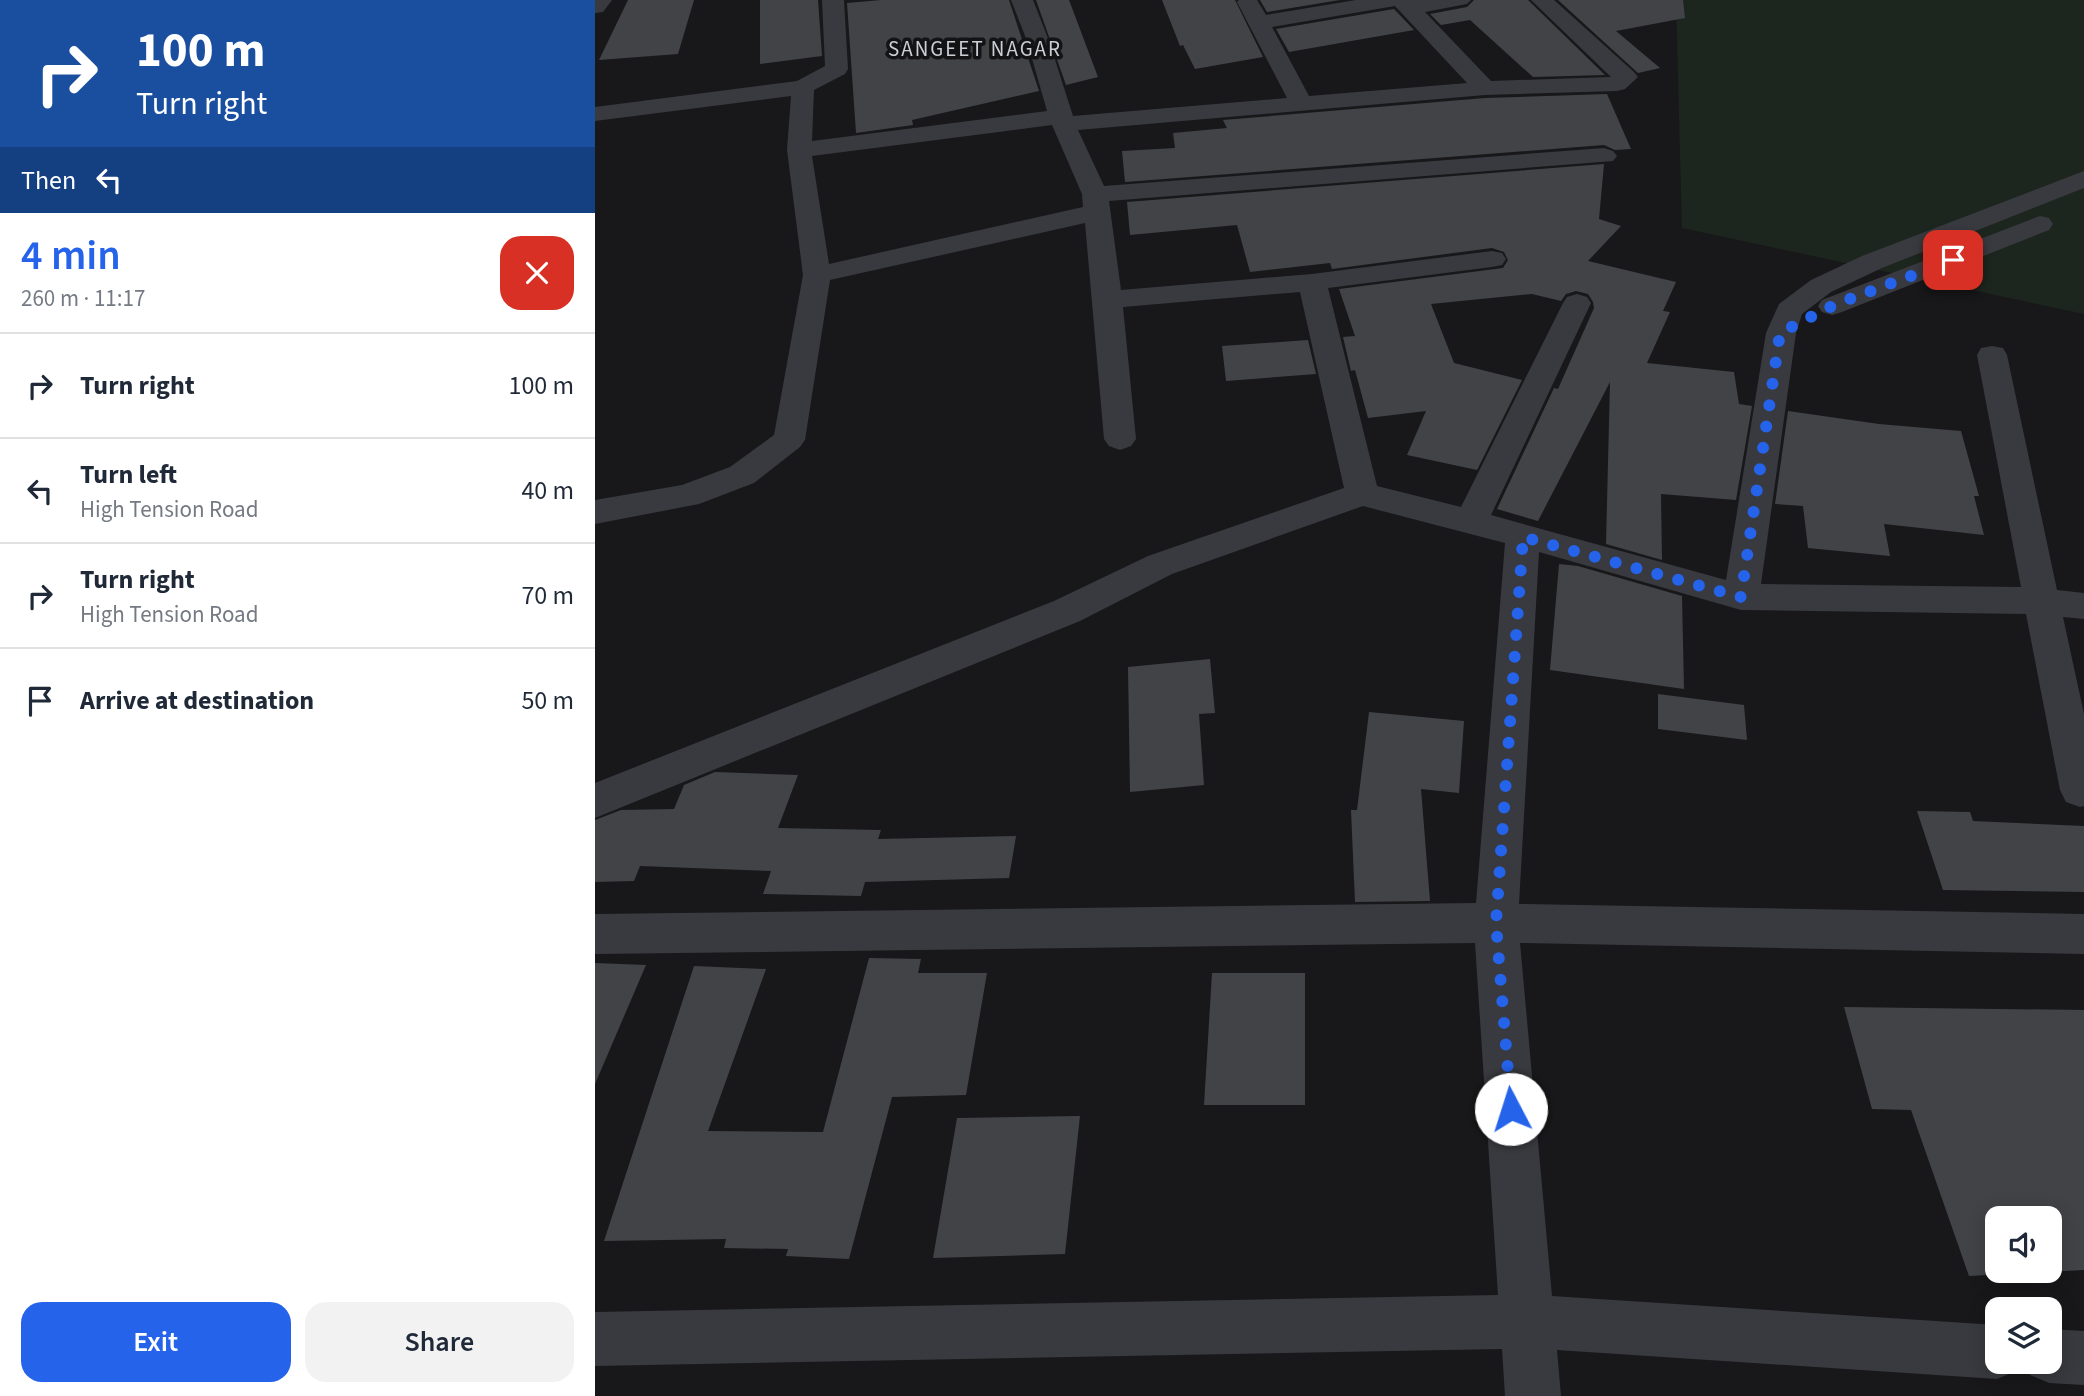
<!DOCTYPE html>
<meta charset="utf-8">
<style>
body{margin:0;font-family:"Source Sans 3",sans-serif;background:#f2f2f3;color:#1f2937;height:100vh;display:flex;flex-direction:column;font-size:26px;white-space:nowrap}
*{box-sizing:border-box;margin:0}
p{font-size:23px;color:#747a83}
.icon{flex:none;width:38px;height:38px;fill:none;stroke:currentColor;stroke-width:2;stroke-linecap:round;stroke-linejoin:round}
.map{position:relative;flex:1;overflow:hidden}
.drawer{display:flex;flex-direction:column;background:#fff;width:595px}
.drawer>*{flex:none}
.guide{background:#1a4fa0;color:#fff;overflow:hidden}
.fabs{position:absolute;left:1390px;top:1206px;display:grid;gap:14px}
.fabs a{display:grid;place-items:center;width:77px;height:77px;border-radius:14px;background:#fff;box-shadow:0 4px 18px #0003;font-size:35px}
.pin{position:absolute;display:grid;place-items:center;width:60px;height:60px;color:#fff;margin:-30px;border-radius:14px;box-shadow:0 4px 10px #0006}
.me{position:absolute;width:77px;margin:-38px;rotate:355deg;stroke-linejoin:round;filter:drop-shadow(0 0 5px #0008)}
.turn{display:flex;align-items:center;gap:24px;height:147px;padding:0 21px;font-size:32px}
.turn .icon{width:91px;height:91px;stroke-width:2.5}
.turn b{display:block;font-size:49px;line-height:60px}
.then{display:flex;align-items:center;height:66px;padding:0 21px;background:#0003;gap:14px;font-size:26px}
.round{display:grid;place-items:center;flex:none;width:74px;height:74px;border-radius:21px;background:#f2f2f3}
.summary{display:flex;align-items:center;justify-content:space-between;height:119px;padding:0 21px}
h1{font-size:42px;font-weight:600;line-height:52px;color:#2563eb}
.primary-button{display:flex;gap:14px;margin-top:auto;padding:14px 21px}
.primary-button a{flex:1;height:80px;border-radius:21px;background:#2563eb;color:#fff;font-size:28px;font-weight:600;line-height:80px;text-align:center}
.primary-button a+a{background:#f2f2f3;color:#1f2937}
ul{padding:0;list-style:none}
li{display:flex;align-items:center;gap:21px;height:105px;padding:0 21px;border-top:2px solid #e0e1e3}
li div{flex:1}
li b{display:block;font-size:26px}
li em{font-style:normal}
main{display:flex;flex:1;min-height:0}
.map>svg:first-child{display:block}
.green{fill:#1d261e}
.building{fill:#424347;fill-rule:evenodd}
.lines{fill:none;stroke-linecap:round;stroke-linejoin:round}
.street{fill:#393a3f;fill-rule:evenodd}
.route{stroke:#2563eb;stroke-width:12;stroke-dasharray:0 21.6}
.labels{text-anchor:middle;stroke-width:7;stroke-linejoin:round;paint-order:stroke}
.far-neighbourhood-label{font-size:21px;letter-spacing:2px;fill:#cbced6;stroke:#131315}
</style>
<main>
<section class="drawer">
<div class="guide">
<div class="turn"><svg class="icon" aria-label="right" viewBox="0 0 24 24"><path d="M7 20v-9h11M14 6l5 5-5 5"/></svg><div><b>100 m</b>Turn right</div></div>
<div class="then">Then<svg class="icon" aria-label="left" viewBox="0 0 24 24"><path d="M17 20v-9H6M10 6l-5 5 5 5"/></svg></div>
</div>
<div class="summary"><div><h1>4 min</h1><p>260 m · 11:17</p></div><a class="round" style="background:#d93025;color:#fff"><svg class="icon" aria-label="close" viewBox="0 0 24 24"><path d="M6 6l12 12M18 6L6 18"/></svg></a></div>
<ul>
<li><svg class="icon" aria-label="right" viewBox="0 0 24 24"><path d="M7 20v-9h11M14 6l5 5-5 5"/></svg><div><b>Turn right</b></div><em>100 m</em></li>
<li><svg class="icon" aria-label="left" viewBox="0 0 24 24"><path d="M17 20v-9H6M10 6l-5 5 5 5"/></svg><div><b>Turn left</b><p>High Tension Road</p></div><em>40 m</em></li>
<li><svg class="icon" aria-label="right" viewBox="0 0 24 24"><path d="M7 20v-9h11M14 6l5 5-5 5"/></svg><div><b>Turn right</b><p>High Tension Road</p></div><em>70 m</em></li>
<li><svg class="icon" aria-label="arrive" viewBox="0 0 24 24"><path d="M6 21V4h12l-3 4 3 4H6"/></svg><div><b>Arrive at destination</b></div><em>50 m</em></li>
</ul>
<div class="primary-button"><a>Exit</a><a>Share</a></div>
</section>
<div class="map">
<svg width="1489" height="1396" viewBox="0 0 1489 1396">
<rect width="100%" height="100%" fill="#18181a"/>
<path class="green" d="M 1081,0 L 1489,0 L 1489,314 L 1087,228 Z"/>
<path class="building" d="M 33,0 L 99,0 L 83,54 L 4,60 Z
M 165,0 L 223,0 L 227,56 L 165,64 Z
M 286,0 L 414,0 L 444,91 L 317,120 L 318,125 L 261,133 L 252,3 Z
M 441,0 L 474,0 L 503,77 L 471,85 Z
M 567,0 L 640,0 L 668,57 L 600,69 L 588,45 L 585,46 Z
M 665,0 L 745,0 L 672,12 Z
M 879,0 L 933,0 L 1010,75 L 938,77 L 875,20 L 846,25 L 835,14 L 872,7 Z
M 963,0 L 1088,0 L 1090,18 L 1021,31 L 1065,68 L 1043,73 Z
M 799,9 L 819,30 L 694,52 L 681,29 Z
M 1012,94 L 1036,149 L 1020,150 L 1009,145 L 530,182 L 527,151 L 580,148 L 578,133 L 632,128 L 628,120 L 890,98 Z
M 1009,164 L 1004,219 L 1026,226 L 993,261 L 1081,282 L 1068,311 L 1075,312 L 1052,363 L 1139,372 L 1144,404 L 1157,406 L 1141,500 L 1066,494 L 1067,560 L 1011,544 L 1015,382 L 943,521 L 902,509 L 959,388 L 963,389 L 999,308 L 998,302 L 993,294 L 981,291 L 971,294 L 966,301 L 937,294 L 836,304 L 859,363 L 927,380 L 882,470 L 812,455 L 831,411 L 773,418 L 760,370 L 756,371 L 748,337 L 760,336 L 744,289 L 908,268 L 913,260 L 909,252 L 897,248 L 737,269 L 735,263 L 655,272 L 642,225 L 535,235 L 532,202 Z
M 713,340 L 721,374 L 631,381 L 627,346 Z
M 1193,411 L 1284,424 L 1366,431 L 1384,496 L 1379,496 L 1389,535 L 1289,524 L 1295,556 L 1213,548 L 1208,506 L 1180,504 Z
M 964,564 L 983,566 L 1087,596 L 1089,689 L 955,670 Z
M 615,659 L 620,713 L 604,714 L 609,785 L 535,792 L 533,667 Z
M 1063,694 L 1149,705 L 1152,740 L 1063,729 Z
M 774,712 L 869,721 L 864,793 L 826,789 L 835,901 L 760,902 L 756,810 L 762,810 Z
M 120,772 L 203,775 L 183,828 L 286,830 L 283,839 L 421,836 L 414,878 L 270,882 L 266,896 L 168,894 L 176,871 L 45,866 L 39,881 L 0,882 L 0,820 L 26,810 L 79,809 L 89,785 Z
M 1322,811 L 1375,812 L 1378,821 L 1489,826 L 1489,892 L 1348,890 Z
M 274,958 L 326,959 L 323,973 L 392,973 L 371,1095 L 297,1097 L 254,1259 L 191,1256 L 193,1249 L 129,1248 L 131,1239 L 9,1241 L 99,966 L 171,969 L 113,1131 L 228,1132 Z
M 0,963 L 51,965 L 0,1084 Z
M 617,973 L 710,973 L 710,1105 L 609,1105 Z
M 1249,1007 L 1489,1010 L 1489,1270 L 1374,1276 L 1316,1110 L 1277,1109 ZM 1402,1218 L 1454,1218 L 1454,1270 L 1402,1270 Z
M 485,1116 L 470,1254 L 338,1258 L 362,1118 Z"/>
<g class="lines">
<path class="street" d="M 0,0 L 17,0 L 8,12 L 0,13 Z
M 227,0 L 249,0 L 253,69 L 250,74 L 219,90 L 217,141 L 452,111 L 432,41 L 416,0 L 438,0 L 454,41 L 478,116 L 692,98 L 642,2 L 644,0 L 662,0 L 671,15 L 761,0 L 876,0 L 872,4 L 830,12 L 896,81 L 1016,77 L 936,0 L 959,0 L 1039,72 L 1043,77 L 1030,89 L 1022,91 L 890,95 L 483,130 L 509,186 L 1009,148 L 1018,151 L 1022,156 L 1018,161 L 514,201 L 526,290 L 717,274 L 897,251 L 907,253 L 911,259 L 907,265 L 897,267 L 733,288 L 782,486 L 866,507 L 968,303 L 972,297 L 982,294 L 992,297 L 996,303 L 896,515 L 1131,580 L 1171,333 L 1184,304 L 1216,280 L 1267,256 L 1489,171 L 1489,188 L 1287,268 L 1236,292 L 1207,314 L 1201,333 L 1166,584 L 1426,587 L 1382,355 L 1386,348 L 1397,346 L 1408,348 L 1412,355 L 1462,590 L 1489,593 L 1489,619 L 1468,617 L 1489,714 L 1489,806 L 1485,807 L 1471,802 L 1465,790 L 1431,614 L 1146,610 L 944,552 L 924,904 L 1489,914 L 1489,954 L 925,943 L 957,1296 L 1402,1325 L 1402,1362 L 1425,1362 L 1421,1371 L 1402,1379 L 962,1350 L 966,1396 L 910,1396 L 907,1349 L 0,1366 L 0,1312 L 903,1295 L 880,943 L 0,954 L 0,914 L 881,903 L 910,543 L 768,506 L 577,574 L 485,621 L 0,818 L 0,783 L 459,601 L 553,556 L 749,488 L 705,292 L 528,307 L 541,439 L 536,446 L 525,450 L 514,446 L 509,439 L 490,223 L 235,280 L 210,440 L 205,447 L 159,483 L 104,504 L 0,524 L 0,500 L 87,485 L 135,467 L 179,435 L 208,275 L 192,150 L 196,96 L 0,121 L 0,107 L 202,81 L 230,66 ZM 800,6 L 872,83 L 714,96 L 677,27 ZM 457,125 L 487,194 L 488,207 L 234,264 L 217,156 Z
M 1445,216 L 1454,218 L 1458,224 L 1454,230 L 1247,312 L 1237,315 L 1227,312 L 1223,306 L 1227,300 Z
M 1454,1329 L 1489,1331 L 1489,1385 L 1454,1383 L 1435,1375 L 1429,1362 L 1454,1362 Z"/>
</g>
<g class="lines">
<path class="route" d="M 916,1109 L 901,923 L 928,537 L 1146,597 L 1185,333 L 1239,305 L 1358,260"/>
</g>
<g class="labels">
<g class="far-neighbourhood-label">
<text x="380" y="56">SANGEET NAGAR</text>
</g>
</g>
</svg>
<div class="fabs">
<a><svg class="icon" aria-label="sound" viewBox="0 0 24 24"><path d="M4 9h4l5-4v14l-5-4H4zM17 9q2 3 0 6"/></svg></a>
<a><svg class="icon" aria-label="layers" viewBox="0 0 24 24"><path d="M12 4l9 5-9 5-9-5zM3 14l9 5 9-5"/></svg></a>
</div>
<div class="pin" style="left:1358px;top:260px;background:#d93025"><svg class="icon" aria-label="arrive" viewBox="0 0 24 24"><path d="M6 21V4h12l-3 4 3 4H6"/></svg></div>
<svg class="me" style="left:916px;top:1109px" viewBox="-20 -20 40 40"><circle r="19" fill="#fff"/><path d="M0-13L10 11 0 6-10 11z" fill="#2563eb"/></svg>
</div>
</main>
